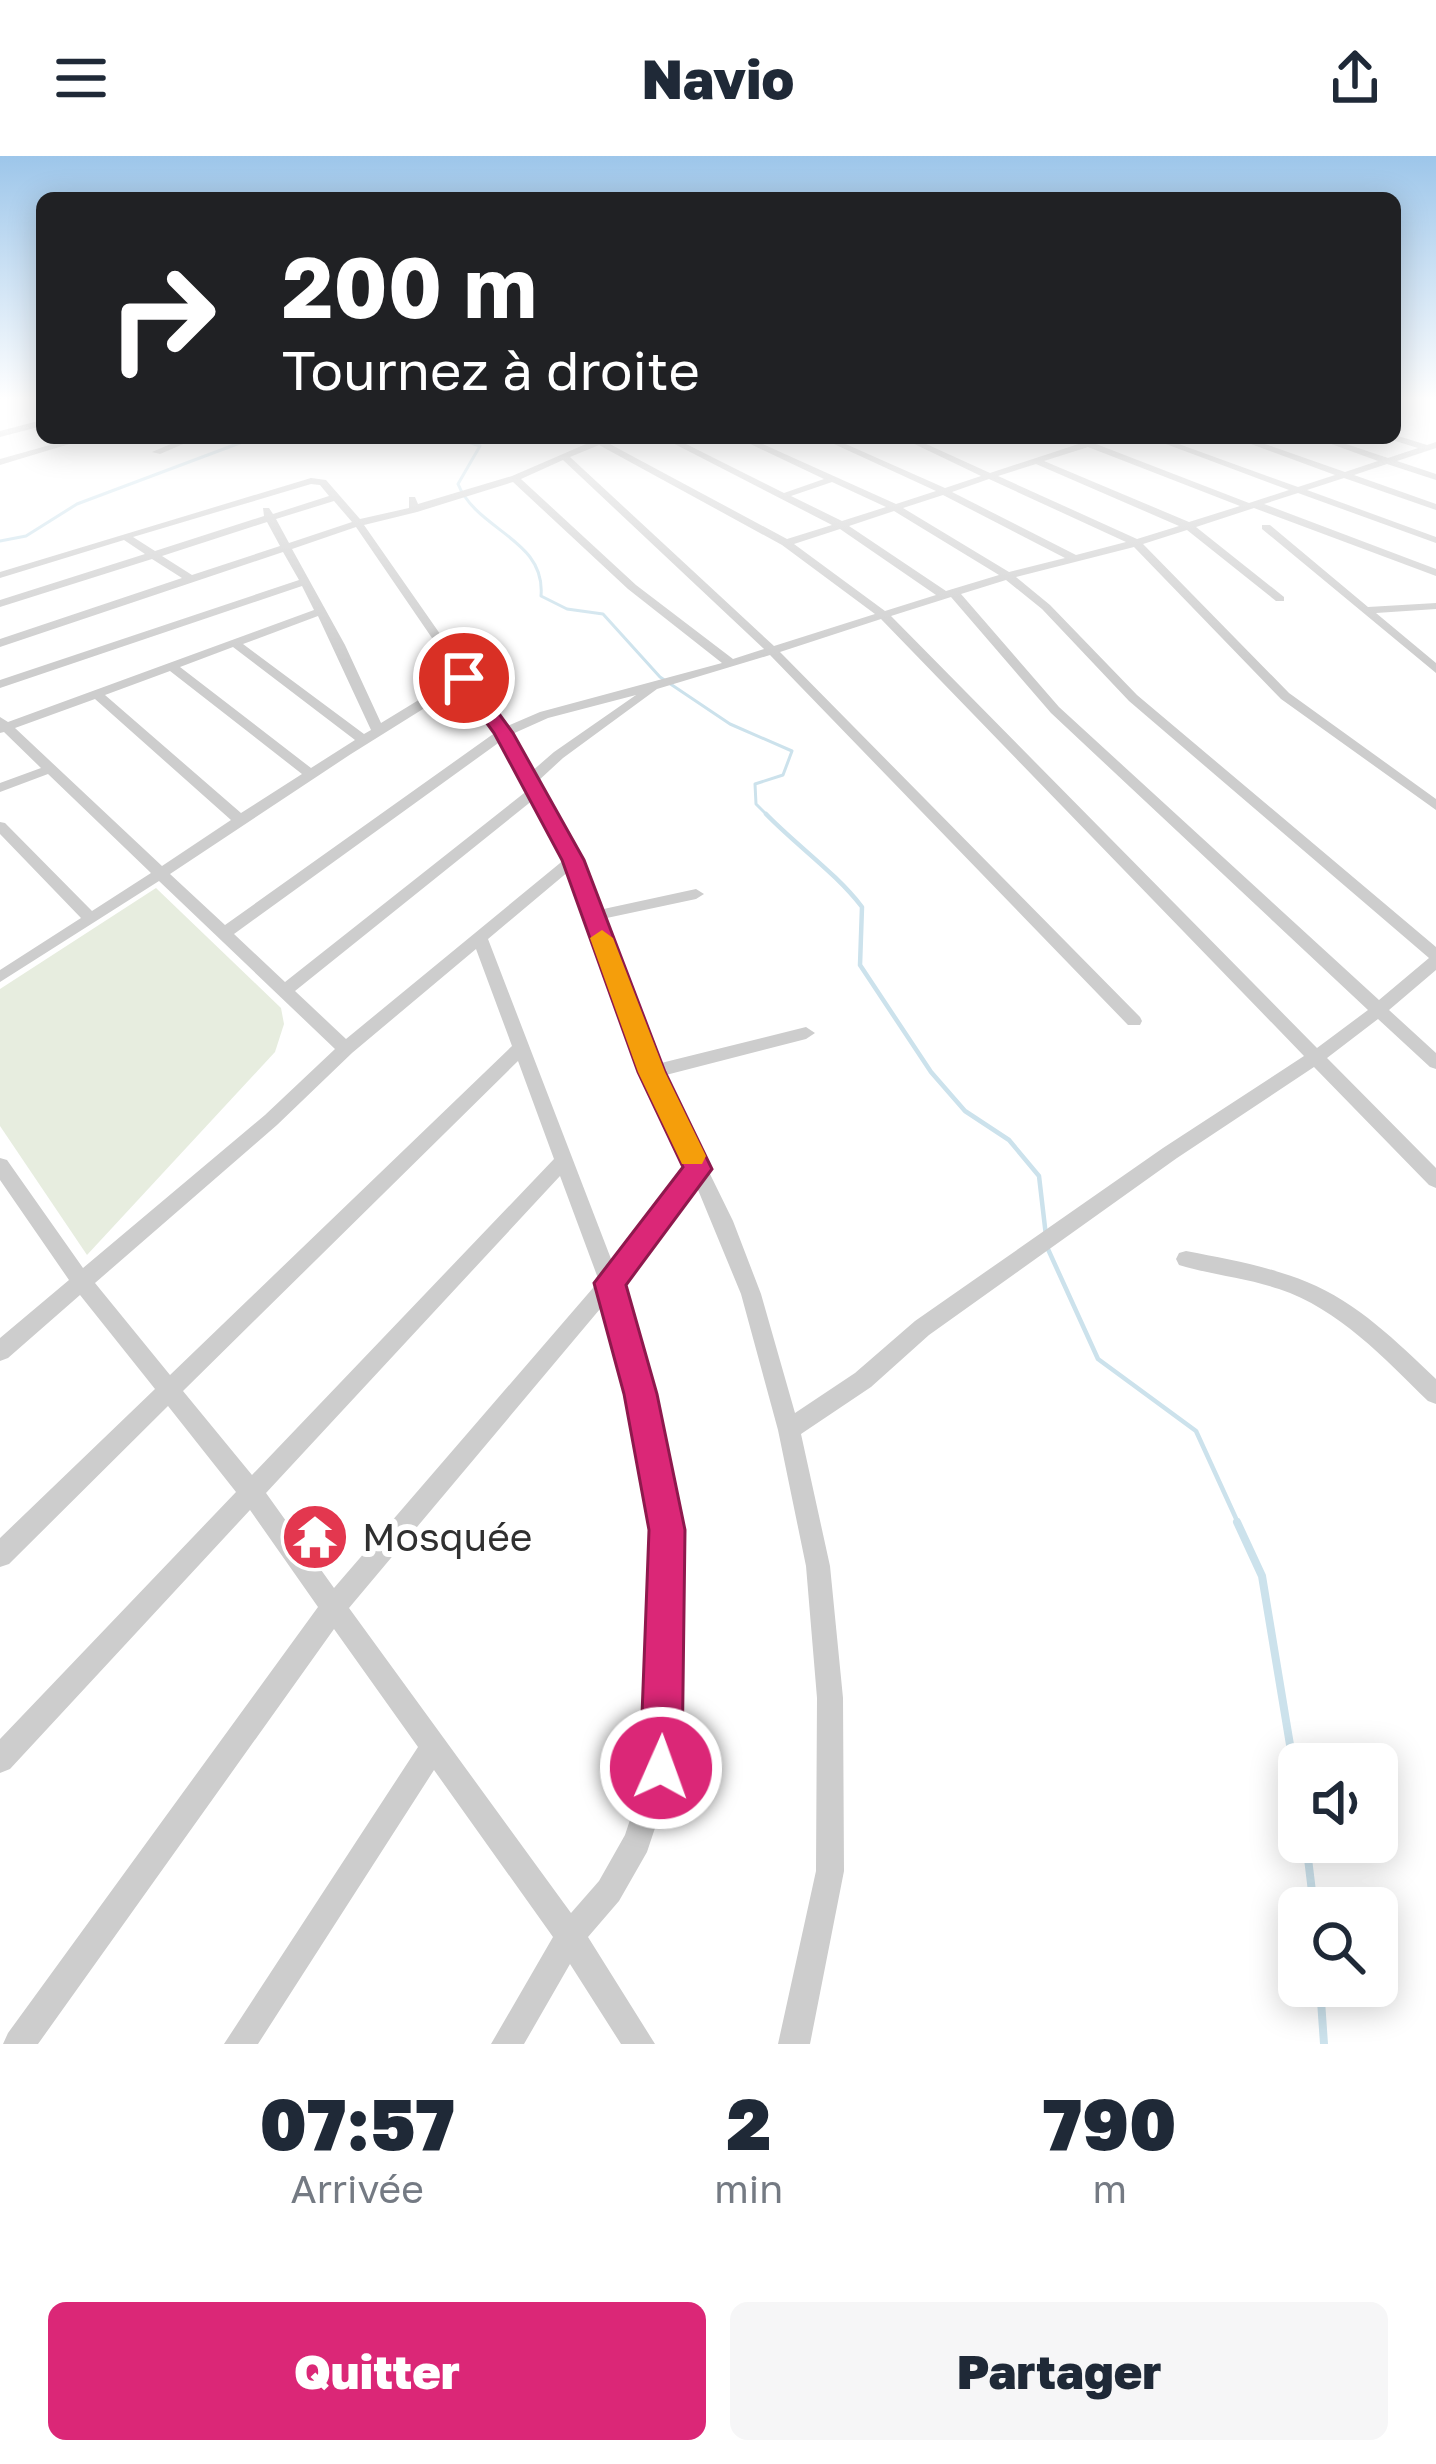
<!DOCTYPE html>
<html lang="fr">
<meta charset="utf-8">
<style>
body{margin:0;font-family:"Golos Text",sans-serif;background:#f6f6f7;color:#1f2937;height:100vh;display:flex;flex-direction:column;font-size:45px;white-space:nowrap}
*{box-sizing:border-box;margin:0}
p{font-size:39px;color:#747a83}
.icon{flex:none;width:66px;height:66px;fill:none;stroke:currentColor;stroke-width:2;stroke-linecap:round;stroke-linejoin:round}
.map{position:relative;height:1888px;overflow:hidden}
.side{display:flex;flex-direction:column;background:#fff;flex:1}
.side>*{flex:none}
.top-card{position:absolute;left:36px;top:36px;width:1365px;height:252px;border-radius:18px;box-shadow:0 6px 30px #0003;background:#202124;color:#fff;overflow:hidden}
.controls{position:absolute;left:1278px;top:1587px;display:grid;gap:24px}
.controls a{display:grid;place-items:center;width:120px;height:120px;border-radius:18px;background:#fff;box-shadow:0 6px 30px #0003;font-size:60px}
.pin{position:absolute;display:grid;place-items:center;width:102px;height:102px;color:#fff;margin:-51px;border:6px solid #fff;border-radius:50%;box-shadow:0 3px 12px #0007}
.me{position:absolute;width:132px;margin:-66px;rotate:2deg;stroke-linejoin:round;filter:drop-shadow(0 0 9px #0008)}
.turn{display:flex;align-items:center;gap:42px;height:252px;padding:0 48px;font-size:54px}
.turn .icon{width:156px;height:156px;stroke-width:2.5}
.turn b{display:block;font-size:84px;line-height:102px}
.eta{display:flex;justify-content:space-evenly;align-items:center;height:204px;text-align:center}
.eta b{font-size:72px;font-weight:800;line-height:84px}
.primary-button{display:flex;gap:24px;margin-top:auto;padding:24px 48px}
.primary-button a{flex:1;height:138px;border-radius:18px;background:#db2777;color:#fff;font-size:48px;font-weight:800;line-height:138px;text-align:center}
.primary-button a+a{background:#f6f6f7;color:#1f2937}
header{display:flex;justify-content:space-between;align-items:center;height:156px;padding:0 48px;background:#fff;font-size:54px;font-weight:800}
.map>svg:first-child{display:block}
.green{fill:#e7eddf}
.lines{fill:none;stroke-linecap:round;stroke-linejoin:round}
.stream-far2{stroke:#cce2ec;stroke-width:3}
.stream-far1{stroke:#cce2ec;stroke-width:4.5}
.stream{stroke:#cce2ec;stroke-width:8}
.minor{fill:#cdcdcd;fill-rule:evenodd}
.route{fill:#db2777;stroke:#8e194d;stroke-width:3}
.slow{fill:#f59e0b}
.labels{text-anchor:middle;stroke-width:12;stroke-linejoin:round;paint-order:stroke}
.near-poi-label{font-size:39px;fill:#303030;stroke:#fff;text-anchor:start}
</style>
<header><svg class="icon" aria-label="menu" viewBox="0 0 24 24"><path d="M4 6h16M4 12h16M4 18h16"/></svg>Navio<svg class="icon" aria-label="share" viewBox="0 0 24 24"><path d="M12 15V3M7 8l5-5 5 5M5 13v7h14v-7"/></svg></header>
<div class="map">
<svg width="1436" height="1888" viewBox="0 0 1436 1888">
<rect width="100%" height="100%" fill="#fff"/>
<path class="green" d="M 156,732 L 281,852 L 284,868 L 275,896 L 87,1099 L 0,970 L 0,833 Z"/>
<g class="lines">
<path class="stream-far2" d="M 457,282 L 480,290 L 458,328 C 477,375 546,383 541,440 L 567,453 L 603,458 L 660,521 L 730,568 L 792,595 L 783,619 L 755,628 L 756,648 L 769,661
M 0,385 L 26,380 L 77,348 L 253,282"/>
<path class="stream-far1" d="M 766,658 C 797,690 836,717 862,751 L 860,809 L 931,916 L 965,955 L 1009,984 L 1039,1020 L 1046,1080
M 1047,1091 L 1098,1203 L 1196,1275 L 1239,1369"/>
<path class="stream" d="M 1237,1366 L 1262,1420 L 1299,1643
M 1306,1686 L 1314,1752
M 1320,1830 L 1324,1888"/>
<path class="minor" d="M 42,264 L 42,270 L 0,281 L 0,275 Z
M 1395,279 L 1427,289 L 1436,286 L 1436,292 L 1397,305 L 1436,318 L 1436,324 L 1387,308 L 1354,319 L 1436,348 L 1436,354 L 1344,322 L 1307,334 L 1436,381 L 1436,387 L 1298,337 L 1264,348 L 1436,413 L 1436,420 L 1254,352 L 1196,371 L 1284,441 L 1284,445 L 1276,445 L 1187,374 L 1143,388 L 1289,537 L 1436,643 L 1436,654 L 1281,543 L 1134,391 L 1016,421 L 1050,449 L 1137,539 L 1436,791 L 1436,814 L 1389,854 L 1436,897 L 1436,913 L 1430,911 L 1378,863 L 1327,902 L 1436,1012 L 1436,1032 L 1429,1029 L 1314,911 L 1177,1002 L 929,1179 L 871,1231 L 801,1278 L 830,1410 L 843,1542 L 844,1715 L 810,1888 L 778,1888 L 816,1715 L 817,1542 L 806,1410 L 778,1274 L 741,1138 L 696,1029 L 621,1129 L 652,1239 L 679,1374 L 675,1612 L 647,1696 L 619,1745 L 588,1781 L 655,1888 L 621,1888 L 570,1808 L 524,1888 L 491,1888 L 553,1781 L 434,1614 L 258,1888 L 224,1888 L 418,1591 L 334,1473 L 38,1888 L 3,1888 L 8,1877 L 318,1451 L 250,1354 L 10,1613 L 0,1617 L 0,1583 L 236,1336 L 168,1250 L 9,1408 L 0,1411 L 0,1382 L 155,1233 L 80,1139 L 8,1202 L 0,1205 L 0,1182 L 69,1124 L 0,1024 L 0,1002 L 7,1004 L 83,1112 L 265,959 L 335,893 L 159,725 L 0,826 L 0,814 L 81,762 L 0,678 L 0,666 L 5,667 L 92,755 L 151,717 L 48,618 L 0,636 L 0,627 L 41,612 L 4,576 L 0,577 L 0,561 L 8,566 L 314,454 L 302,430 L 0,532 L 0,524 L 299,424 L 283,396 L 0,491 L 0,483 L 182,422 L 152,403 L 0,451 L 0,444 L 145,398 L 124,384 L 0,422 L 0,416 L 311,322 L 326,324 L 360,363 L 409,352 L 409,341 L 415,341 L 418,348 L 512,320 L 600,282 L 611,282 L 606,286 L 787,383 L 832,369 L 663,282 L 674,282 L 784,337 L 824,323 L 738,282 L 749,282 L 896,348 L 936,335 L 821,282 L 832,282 L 945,332 L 981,320 L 902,282 L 913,282 L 990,317 L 1097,282 L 1110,282 L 1096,288 L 1249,347 L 1289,334 L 1150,282 L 1162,282 L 1298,331 L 1335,319 L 1235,282 L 1248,282 L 1345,316 L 1378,305 L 1315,282 L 1328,282 L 1388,302 L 1418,292 L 1392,284 ZM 599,289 L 782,389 L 875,458 L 774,490 L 570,301 ZM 1088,291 L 1240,350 L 1189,366 L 1044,305 ZM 563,304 L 764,493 L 733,503 L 636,429 L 521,323 ZM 1036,308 L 1179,370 L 1137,383 L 998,320 ZM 989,323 L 1126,386 L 1076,399 L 952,336 ZM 513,326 L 628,433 L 722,507 L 540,556 L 505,571 L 364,369 L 417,356 ZM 832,326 L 886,351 L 842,365 L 791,340 ZM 311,328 L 320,329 L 329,340 L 273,358 L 269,352 L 263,352 L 264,360 L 155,395 L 133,381 ZM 943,339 L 1065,402 L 1009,416 L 903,352 ZM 334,345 L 352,366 L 289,387 L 276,363 ZM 894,355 L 999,419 L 946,435 L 849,370 ZM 267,366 L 280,390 L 192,419 L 162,400 ZM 356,371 L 458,520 L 381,567 L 345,489 L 292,393 ZM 840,373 L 936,439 L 885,455 L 794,388 ZM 1006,424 L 1042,453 L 1129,545 L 1429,802 L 1379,844 L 1059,551 L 961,438 ZM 951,441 L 1051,557 L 1368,854 L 1317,892 L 891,460 ZM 318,460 L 371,574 L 364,578 L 243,488 ZM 881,463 L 1304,900 L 1163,992 L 915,1165 L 855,1217 L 795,1257 L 761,1138 L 733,1065 L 662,920 L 806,883 L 815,877 L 806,871 L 657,908 L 602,763 L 696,743 L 704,738 L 696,733 L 599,754 L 580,704 L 537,626 L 563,602 L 657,533 L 770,499 L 1128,869 L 1140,869 L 1142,865 L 1140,861 L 780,496 ZM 233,491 L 355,584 L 311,612 L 180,511 ZM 170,515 L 302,618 L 241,657 L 105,539 ZM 463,528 L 496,576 L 225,769 L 170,718 L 351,598 ZM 636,539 L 554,596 L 531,616 L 510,579 L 548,562 ZM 95,543 L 231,664 L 162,710 L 15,572 ZM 501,585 L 528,634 L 285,826 L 234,778 ZM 533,644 L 565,703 L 346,883 L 295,835 ZM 569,715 L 642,916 L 688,1012 L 613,1108 L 488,783 ZM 476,793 L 512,890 L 170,1219 L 95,1127 L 277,969 L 352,897 ZM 518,905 L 554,1003 L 252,1319 L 183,1235 ZM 560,1020 L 599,1125 L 334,1432 L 266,1337 ZM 605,1147 L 630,1239 L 655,1374 L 647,1612 L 625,1679 L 599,1725 L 571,1757 L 349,1452 Z
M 75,282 L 89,282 L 0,309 L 0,303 Z
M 185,282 L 197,282 L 160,298 L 152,296 Z
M 1262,369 L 1270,369 L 1368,451 L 1436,447 L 1436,453 L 1376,457 L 1436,507 L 1436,517 L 1262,373 Z
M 1186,1095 C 1227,1103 1268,1110 1307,1126 C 1357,1146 1397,1186 1436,1223 L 1436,1248 L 1428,1245 C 1384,1202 1339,1153 1279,1133 C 1247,1122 1212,1119 1179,1109 L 1176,1103 L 1179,1097 Z"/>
</g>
<linearGradient id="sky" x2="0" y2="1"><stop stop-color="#9dc6ea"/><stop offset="0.48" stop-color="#fff"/><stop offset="1" stop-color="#fff" stop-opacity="0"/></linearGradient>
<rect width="1436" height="506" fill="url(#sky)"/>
<path class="route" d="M 457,518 L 470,518 L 513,577 L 584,704 L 665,916 L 712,1013 L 626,1129 L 657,1238 L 685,1374 L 682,1612 L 675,1626 L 661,1632 L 646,1626 L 640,1612 L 649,1374 L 624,1238 L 594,1127 L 683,1011 L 638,916 L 562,704 L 494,577 L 454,522 Z"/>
<path class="slow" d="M 602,774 L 613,782 L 665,916 L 706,1000 L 702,1008 L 682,1008 L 638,916 L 590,782 Z"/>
<defs>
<symbol id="temple-disc" viewBox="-11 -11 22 22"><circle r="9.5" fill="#e3374f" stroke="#fff"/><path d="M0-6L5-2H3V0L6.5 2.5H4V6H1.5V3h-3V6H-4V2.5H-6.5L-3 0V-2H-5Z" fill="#fff"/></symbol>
</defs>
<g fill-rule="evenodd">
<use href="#temple-disc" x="277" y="1343" width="76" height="76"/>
</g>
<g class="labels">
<g class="near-poi-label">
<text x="362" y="1395">Mosquée</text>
</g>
</g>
</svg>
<div class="controls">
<a><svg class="icon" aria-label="sound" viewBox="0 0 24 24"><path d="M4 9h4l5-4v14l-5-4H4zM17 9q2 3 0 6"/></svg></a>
<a><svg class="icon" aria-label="search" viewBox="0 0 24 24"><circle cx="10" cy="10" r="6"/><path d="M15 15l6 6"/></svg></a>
</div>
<div class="pin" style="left:464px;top:522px;background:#d93025"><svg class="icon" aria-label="arrive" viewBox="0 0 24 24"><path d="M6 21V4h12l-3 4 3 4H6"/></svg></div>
<svg class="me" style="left:661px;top:1612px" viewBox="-20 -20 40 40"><circle r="17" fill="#db2777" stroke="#fff" stroke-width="3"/><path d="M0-11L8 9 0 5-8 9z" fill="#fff"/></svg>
<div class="top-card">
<div class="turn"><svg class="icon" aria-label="right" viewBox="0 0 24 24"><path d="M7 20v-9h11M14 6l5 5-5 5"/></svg><div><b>200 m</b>Tournez à droite</div></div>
</div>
</div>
<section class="side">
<div class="eta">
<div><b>07:57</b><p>Arrivée</p></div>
<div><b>2</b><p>min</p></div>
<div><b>790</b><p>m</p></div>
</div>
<div class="primary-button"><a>Quitter</a><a>Partager</a></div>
</section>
